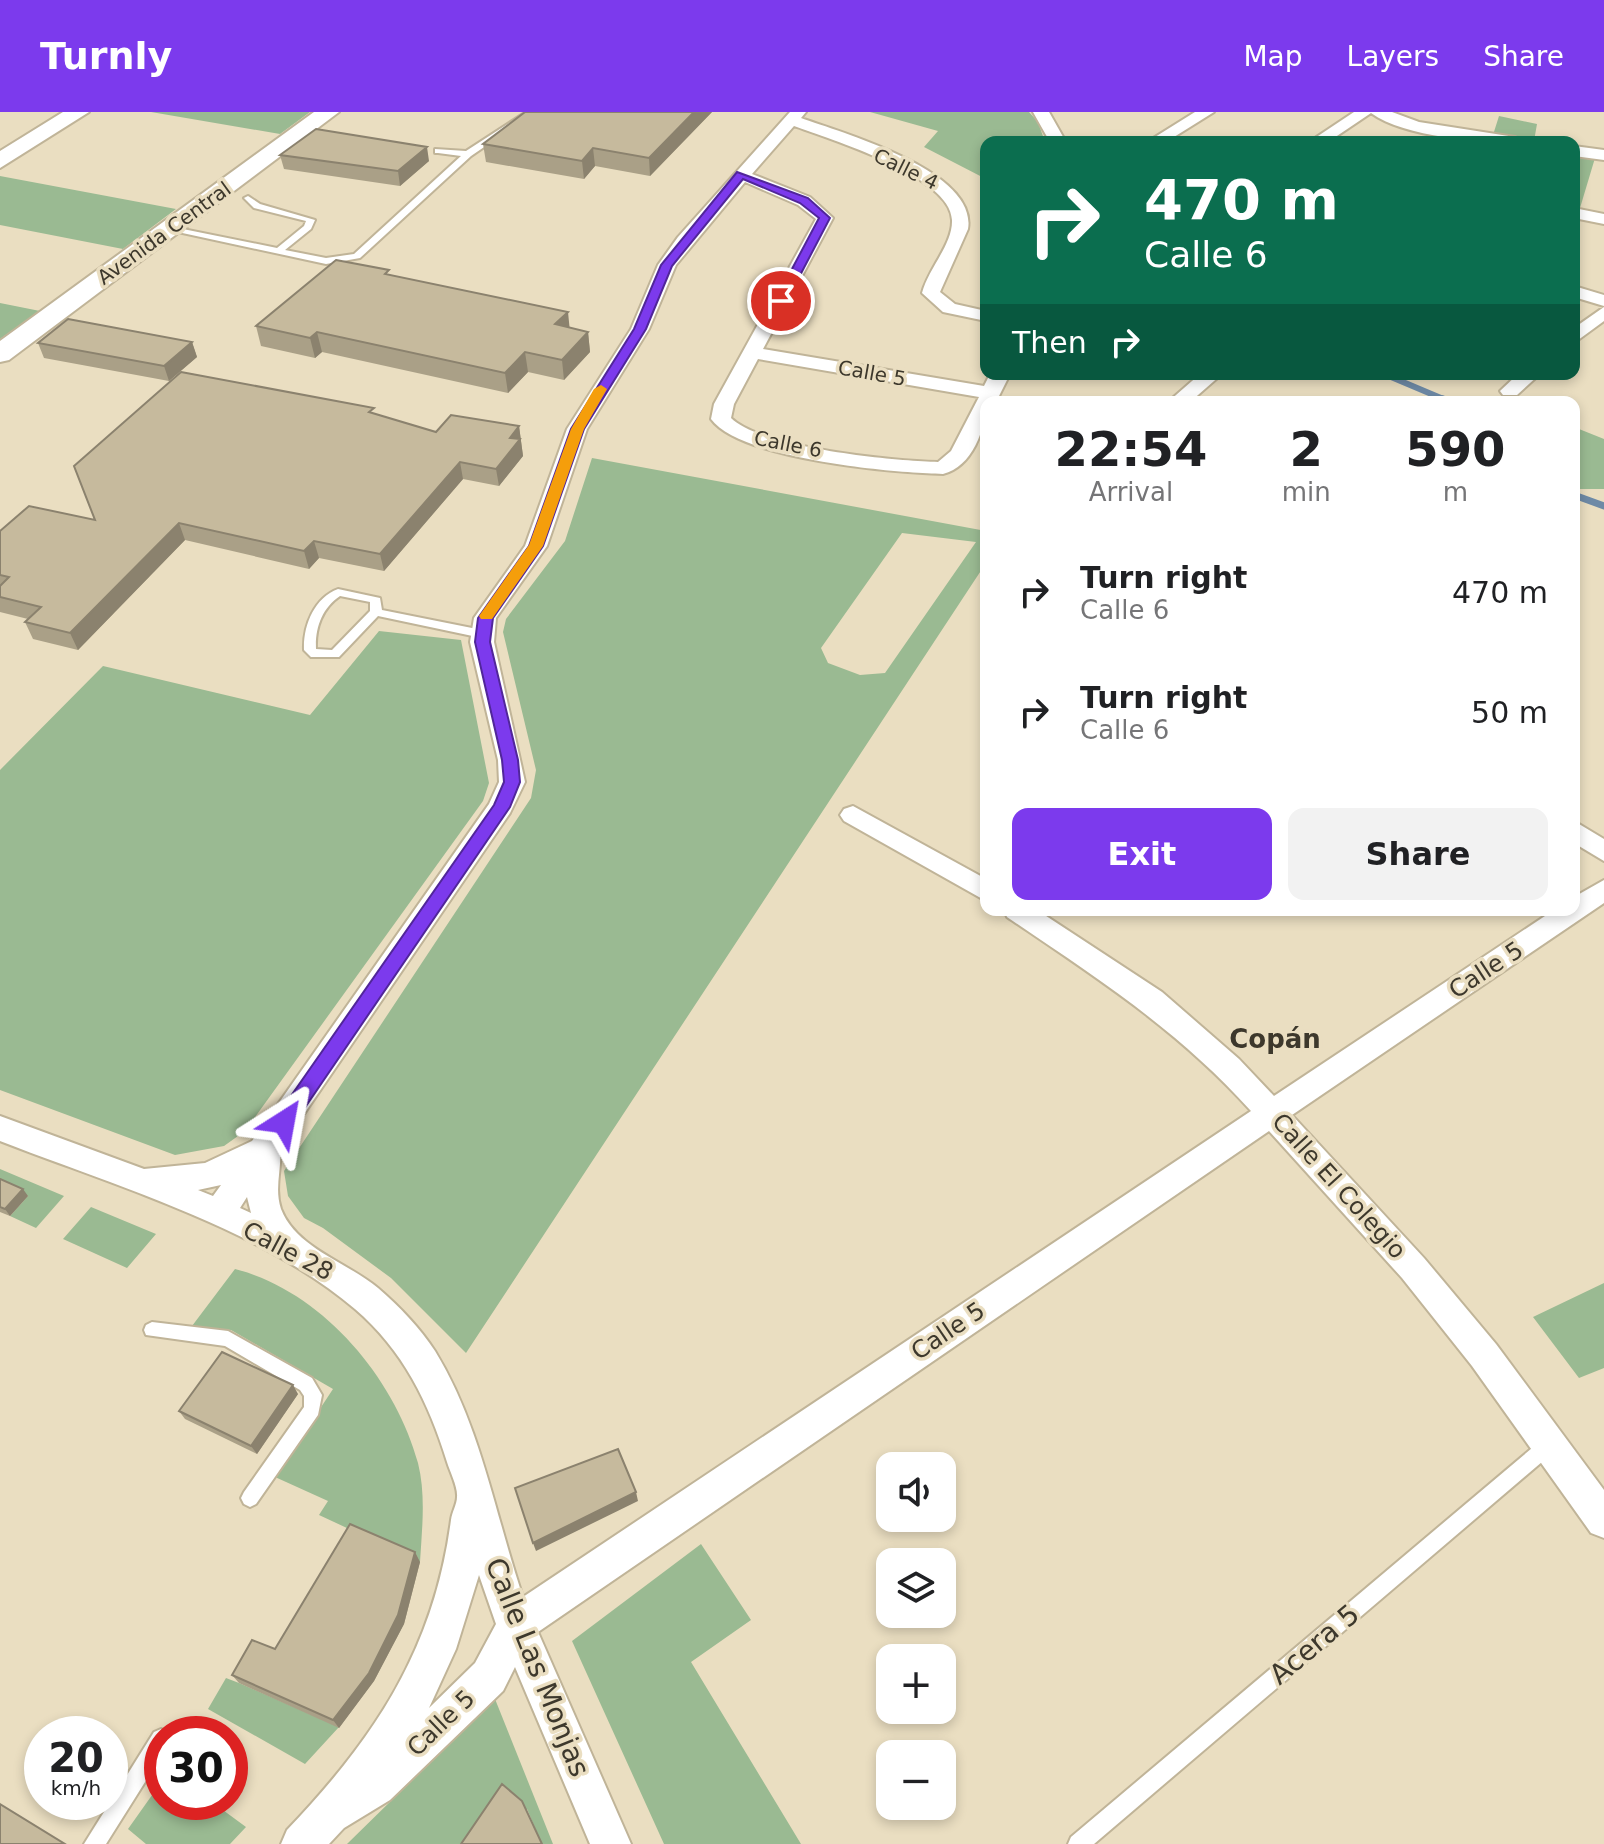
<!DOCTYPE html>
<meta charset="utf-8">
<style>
body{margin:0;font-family:"DejaVu Sans",sans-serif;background:#f2f2f2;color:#202124;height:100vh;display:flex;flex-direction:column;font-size:30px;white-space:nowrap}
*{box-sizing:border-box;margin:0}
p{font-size:26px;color:#757577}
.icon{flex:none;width:44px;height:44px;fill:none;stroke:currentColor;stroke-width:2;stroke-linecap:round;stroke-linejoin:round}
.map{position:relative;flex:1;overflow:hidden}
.panel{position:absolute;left:980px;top:284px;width:600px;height:520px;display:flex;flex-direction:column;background:#fff;border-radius:16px;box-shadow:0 4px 12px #0003}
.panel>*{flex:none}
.top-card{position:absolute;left:980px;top:24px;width:600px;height:244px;border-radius:16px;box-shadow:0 4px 12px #0003;background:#0b6e4f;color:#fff;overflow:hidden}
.tools{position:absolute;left:876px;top:1340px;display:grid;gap:16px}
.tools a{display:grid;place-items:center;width:80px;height:80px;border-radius:16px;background:#fff;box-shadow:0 4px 12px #0003;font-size:40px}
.speed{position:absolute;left:24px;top:1604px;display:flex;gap:16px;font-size:40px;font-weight:700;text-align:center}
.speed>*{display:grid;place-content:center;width:104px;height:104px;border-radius:50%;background:#fff;box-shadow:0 4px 12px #0003;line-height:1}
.speed small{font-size:20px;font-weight:400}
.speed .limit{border:12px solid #d22;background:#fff;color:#111}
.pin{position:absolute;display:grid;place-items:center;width:68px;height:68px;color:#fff;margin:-34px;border:4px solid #fff;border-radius:50%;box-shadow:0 2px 8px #0007}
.me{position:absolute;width:88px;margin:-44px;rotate:34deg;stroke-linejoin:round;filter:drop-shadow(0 0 6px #0008)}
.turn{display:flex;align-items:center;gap:28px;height:168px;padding:0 32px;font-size:36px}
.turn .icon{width:104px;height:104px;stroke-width:2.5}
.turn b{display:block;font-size:56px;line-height:68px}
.then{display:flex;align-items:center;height:76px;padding:0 32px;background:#0003;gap:16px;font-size:30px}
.eta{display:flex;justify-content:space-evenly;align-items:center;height:136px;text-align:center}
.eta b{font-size:48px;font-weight:800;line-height:56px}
.cta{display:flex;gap:16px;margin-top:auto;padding:16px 32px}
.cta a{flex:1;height:92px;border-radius:16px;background:#7c3aed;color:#fff;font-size:32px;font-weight:800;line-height:92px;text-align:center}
.cta a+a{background:#f2f2f2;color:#202124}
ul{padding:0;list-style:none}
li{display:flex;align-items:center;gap:24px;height:120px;padding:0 32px}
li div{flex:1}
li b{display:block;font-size:30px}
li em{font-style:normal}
header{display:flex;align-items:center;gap:48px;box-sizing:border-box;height:112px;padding:0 40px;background:#7c3aed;color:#fff}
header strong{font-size:38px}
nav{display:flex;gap:44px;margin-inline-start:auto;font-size:28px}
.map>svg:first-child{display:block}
.green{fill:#9aba92;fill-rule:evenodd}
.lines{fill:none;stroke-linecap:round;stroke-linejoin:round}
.stream-far1{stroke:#6e8aa6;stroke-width:6}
.stream{stroke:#6e8aa6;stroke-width:7}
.lane-casing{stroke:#c0b498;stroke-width:4}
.street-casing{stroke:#c0b498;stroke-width:4}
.secondary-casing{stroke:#c0b498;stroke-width:4}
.lane{fill:#fff;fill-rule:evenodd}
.street{fill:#fff;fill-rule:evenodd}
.secondary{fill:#fff;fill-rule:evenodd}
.wall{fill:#aaa087}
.shaded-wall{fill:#8b826e}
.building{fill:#c6ba9d;stroke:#8b826e;stroke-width:2}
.route{fill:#7c3aed;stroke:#51269a;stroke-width:2}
.slow{fill:#f59e0b}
.labels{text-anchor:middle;stroke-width:7;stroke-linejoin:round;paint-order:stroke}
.far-street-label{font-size:20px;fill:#3d382c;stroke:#eadec1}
.street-label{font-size:24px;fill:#3d382c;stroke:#eadec1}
.neighbourhood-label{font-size:26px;font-weight:bold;fill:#3d382c;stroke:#eadec1}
.near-street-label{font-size:28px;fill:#3d382c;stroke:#eadec1}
</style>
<header>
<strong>Turnly</strong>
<nav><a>Map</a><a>Layers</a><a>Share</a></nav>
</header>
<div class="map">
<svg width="1604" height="1732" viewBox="0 0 1604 1732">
<rect width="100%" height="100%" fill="#eadec1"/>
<path class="green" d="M 151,0 L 310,0 L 280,22 Z
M 870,0 L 1029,0 L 1038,10 L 1045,30 L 986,30 L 986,67 L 924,35 L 938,19 Z
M 1499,4 L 1537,12 L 1534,29 L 1493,23 Z
M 1574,42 L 1595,46 L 1580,96 L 1574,95 Z
M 0,64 L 176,97 L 123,137 L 0,113 Z
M 0,191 L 40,199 L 0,227 Z
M 1574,315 L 1604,327 L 1604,377 L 1574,377 Z
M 592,346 L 986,419 L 986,451 L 466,1241 L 391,1166 L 323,1116 L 304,1106 L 288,1084 L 284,1059 L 531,686 L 536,658 L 503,520 L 506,507 L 565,429 ZM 902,421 L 976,430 L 885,561 L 860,563 L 828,551 L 821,536 Z
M 379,519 L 461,528 L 489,671 L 483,689 L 245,1019 L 224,1034 L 175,1043 L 0,978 L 0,658 L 103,554 L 310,603 Z
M 0,1057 L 64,1084 L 36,1116 L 10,1104 L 28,1084 L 0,1072 Z
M 91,1095 L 156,1122 L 127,1156 L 63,1127 Z
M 235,1157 C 322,1179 395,1266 418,1351 C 426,1383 422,1417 420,1450 L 319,1403 L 328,1389 L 275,1365 L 333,1277 L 231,1218 L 192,1214 Z
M 1604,1171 L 1604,1256 L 1579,1266 L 1533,1205 Z
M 701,1432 L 751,1508 L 691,1550 L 801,1732 L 664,1732 L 572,1529 Z
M 226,1566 L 239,1571 L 339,1615 L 305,1652 L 208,1597 Z
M 495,1587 L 553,1732 L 542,1732 L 527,1697 L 472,1732 L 347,1732 Z
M 162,1669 L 162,1690 L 212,1690 L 246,1715 L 230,1732 L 146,1732 L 128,1717 Z"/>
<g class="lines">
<path class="stream-far1" d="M 1384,262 L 1448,289"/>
<path class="stream" d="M 1443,287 L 1450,290
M 1574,383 L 1604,394"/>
<defs>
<path id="lane" d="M 526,0 L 535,0 L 471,44 L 360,146 L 326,152 L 164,117 L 168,114 L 277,136 L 304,114 L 306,109 L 254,96 L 244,86 L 248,84 L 260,92 L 315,108 L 311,117 L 285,138 L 326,146 L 354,142 L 461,44 L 438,41 L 435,41 L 435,37 L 466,39 Z
M 338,477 L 380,486 L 382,498 L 482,518 L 488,522 L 482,526 L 378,504 L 339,545 L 311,545 L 304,538 C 303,514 314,486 338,477 ZM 340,484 L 370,490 L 370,499 L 332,538 L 316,537 C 315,516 322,496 340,484 Z
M 152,1210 L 228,1219 L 312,1266 L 322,1283 L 318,1303 L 256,1392 L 250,1395 L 244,1392 L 241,1386 L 244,1380 L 304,1295 L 304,1284 L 300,1278 L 225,1234 L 146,1223 L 144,1218 L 146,1213 Z
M 1550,1324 L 1556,1326 L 1559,1332 L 1556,1338 L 1094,1732 L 1068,1732 L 1071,1725 L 1544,1326 Z
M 161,1617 L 169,1622 L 162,1622 L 162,1643 L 106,1732 L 84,1732 L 154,1620 Z"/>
<path id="street" d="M 790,0 L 806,0 L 801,6 C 843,21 978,59 968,117 L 940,180 L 955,192 L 986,199 L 986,209 L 943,200 L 922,181 C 928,157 953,132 952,108 C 951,64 829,27 794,14 L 752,62 L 810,85 L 833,106 L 763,237 L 984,274 L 990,262 L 1010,262 L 996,290 L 986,290 C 986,317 972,355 943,362 C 893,361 740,347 711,307 L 714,292 L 816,107 L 798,93 L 745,70 L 676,153 L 649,217 L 587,317 L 547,434 L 496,506 L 494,530 L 525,670 L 510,701 L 280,1037 C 282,1057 274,1076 281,1097 C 296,1136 347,1150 378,1176 C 399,1194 420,1216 435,1239 C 481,1314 495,1403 523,1485 L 1251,999 C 1178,918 1097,866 1007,805 L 1004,798 L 1037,798 L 1162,880 L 1239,947 L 1274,984 L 1554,798 L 1574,798 L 1574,785 L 1604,768 L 1604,791 L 1292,1003 L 1424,1146 L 1496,1232 L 1604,1378 L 1604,1426 L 1591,1421 L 1472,1254 L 1402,1166 L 1269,1019 L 538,1520 L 631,1732 L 590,1732 L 515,1555 L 503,1579 L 390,1688 L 344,1716 L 329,1732 L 281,1732 L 287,1718 C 375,1626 434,1537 451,1408 C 452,1400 457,1392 457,1385 C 458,1375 450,1360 447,1350 C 429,1291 403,1238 355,1197 C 260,1116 115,1074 0,1029 L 0,1004 L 144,1057 L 205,1051 L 252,1029 L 489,692 L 499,670 L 498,648 L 470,530 L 474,506 L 525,434 L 567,317 L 631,217 L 658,153 L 678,125 ZM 758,247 L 979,285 L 951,339 L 938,350 C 894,349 761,336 731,306 L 734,292 ZM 221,1073 L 213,1084 L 198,1078 ZM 247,1085 L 251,1101 L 240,1096 ZM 479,1463 L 496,1512 L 475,1551 L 429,1596 L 456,1537 Z
M 1033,0 L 1049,0 L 1066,30 L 1050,30 Z
M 1195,0 L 1214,0 L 1166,30 L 1147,30 Z
M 1354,0 L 1392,0 L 1419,10 L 1515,25 L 1523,30 C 1480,30 1406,26 1371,1 L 1328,30 L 1309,30 Z
M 1574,34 L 1604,38 L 1604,48 L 1574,44 Z
M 1574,96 L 1604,102 L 1604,112 L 1574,106 Z
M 1574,174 L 1604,183 L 1604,194 L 1574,185 Z
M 1604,195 L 1604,209 L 1574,231 L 1574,216 Z
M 1200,262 L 1222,262 L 1190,290 L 1168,290 Z
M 1518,262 L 1540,262 L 1517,283 L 1503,283 L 1500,279 Z
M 853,694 L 986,767 L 986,789 L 844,709 L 840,703 L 844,697 Z
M 1574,709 L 1604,727 L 1604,749 L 1574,731 Z"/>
<path id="secondary" d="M 63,0 L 89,0 L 0,56 L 0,39 Z
M 314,0 L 339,0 L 9,248 L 0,250 L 0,229 Z"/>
</defs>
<use href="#lane" class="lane-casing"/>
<use href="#street" class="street-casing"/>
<use href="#secondary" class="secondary-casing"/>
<use href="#lane" class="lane"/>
<use href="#street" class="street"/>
<use href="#secondary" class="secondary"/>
</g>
<path class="wall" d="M 525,0 L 712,0 L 650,64 L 595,54 L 584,67 L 486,50 L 483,32 Z
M 280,43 L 429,49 L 400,74 L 284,57 Z
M 390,163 L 570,216 L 588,220 L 590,240 L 564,268 L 528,260 L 508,281 L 322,240 L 315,246 L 261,234 L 256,214 Z
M 192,230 L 197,245 L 169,269 L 44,246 L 38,231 Z
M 376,302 L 436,320 L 519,314 L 523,344 L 499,374 L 463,367 L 384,459 L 319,446 L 309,457 L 185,428 L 78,538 L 33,527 L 25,510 L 28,507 L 0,500 L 0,419 L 95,408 Z
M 0,1067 L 28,1084 L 10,1104 L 0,1100 Z
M 298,1282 L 257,1342 L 185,1307 L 179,1299 Z
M 415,1440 L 420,1450 L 404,1512 L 374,1569 L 339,1616 L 239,1571 L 232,1563 L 275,1537 Z"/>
<path class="shaded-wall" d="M 694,0 L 712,0 L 650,64 L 649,46 Z
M 427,35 L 429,49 L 400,74 L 398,59 Z
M 593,36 L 595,54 L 584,67 L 582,49 Z
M 568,200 L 570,220 L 555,212 Z
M 317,220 L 322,240 L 315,246 L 310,226 Z
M 588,220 L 590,240 L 564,268 L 562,248 Z
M 192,230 L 197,245 L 169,269 L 164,254 Z
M 525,240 L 528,260 L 508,281 L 505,261 Z
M 519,314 L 523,344 L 499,374 L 496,357 L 510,326 Z
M 460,350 L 463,367 L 384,459 L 380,442 Z
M 179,411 L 185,428 L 78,538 L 70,521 Z
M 314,429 L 319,446 L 309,457 L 304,439 Z
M 23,1077 L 28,1084 L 10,1104 L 5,1097 Z
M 293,1273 L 298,1282 L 257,1342 L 251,1334 Z
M 636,1380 L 638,1389 L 536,1439 L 533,1431 Z
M 415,1440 L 420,1450 L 404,1512 L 374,1569 L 339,1616 L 333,1608 Z"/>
<path class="building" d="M 525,0 L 694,0 L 649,46 L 593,36 L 582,49 L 483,32 Z
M 316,17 L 427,35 L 398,59 L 280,43 Z
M 336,148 L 389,158 L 385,162 L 568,200 L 555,212 L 588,220 L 562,248 L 525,240 L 505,261 L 317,220 L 310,226 L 256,214 Z
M 68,207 L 192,230 L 164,254 L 38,231 Z
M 181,260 L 374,296 L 369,300 L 436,320 L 451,303 L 519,314 L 510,326 L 520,327 L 496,357 L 460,350 L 380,442 L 314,429 L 304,439 L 179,411 L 70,521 L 25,510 L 41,495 L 0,485 L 0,474 L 9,465 L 0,463 L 0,419 L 29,394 L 95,408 L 74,354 Z
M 0,1067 L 23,1077 L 5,1097 L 0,1095 Z
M 222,1240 L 293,1273 L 251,1334 L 179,1299 Z
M 618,1337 L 636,1380 L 533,1431 L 515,1376 Z
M 350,1412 L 415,1440 L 398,1503 L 369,1561 L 333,1608 L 232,1563 L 252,1528 L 275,1537 Z
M 502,1672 L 522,1689 L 542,1732 L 461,1732 Z
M 0,1692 L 65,1732 L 0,1732 Z"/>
<path class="route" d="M 737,60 L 808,86 L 830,106 L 785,192 L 775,189 L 819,106 L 800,91 L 743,67 L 672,154 L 646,217 L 584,317 L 543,434 L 493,506 L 490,530 L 518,648 L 520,670 L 510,695 L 291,1016 L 277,1016 L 274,1010 L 277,1004 L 494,693 L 504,670 L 502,648 L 475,530 L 478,506 L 529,434 L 571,317 L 634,217 L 661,153 Z"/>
<path class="slow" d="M 601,273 L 607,277 L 584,317 L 543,434 L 492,507 L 481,507 L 479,504 L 529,433 L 571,317 L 594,277 Z"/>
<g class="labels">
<g class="far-street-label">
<text transform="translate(906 57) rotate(26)" y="7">Calle 4</text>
<text transform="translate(164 121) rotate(-36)" y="7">Avenida Central</text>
<text transform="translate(872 261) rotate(10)" y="7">Calle 5</text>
<text transform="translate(788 332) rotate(11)" y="7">Calle 6</text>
</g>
<g class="street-label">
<text transform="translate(1486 858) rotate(-33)" y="8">Calle 5</text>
<text transform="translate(1339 1074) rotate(48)" y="8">Calle El Colegio</text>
<text transform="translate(288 1139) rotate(28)" y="8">Calle 28</text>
<text transform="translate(948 1219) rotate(-34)" y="8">Calle 5</text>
<text transform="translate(441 1611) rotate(-44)" y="8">Calle 5</text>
</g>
<g class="neighbourhood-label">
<text x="1275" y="936">Copán</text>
</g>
<g class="near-street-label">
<text transform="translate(1314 1532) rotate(-40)" y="10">Acera 5</text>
<text transform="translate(538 1555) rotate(68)" y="10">Calle Las Monjas</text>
</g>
</g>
</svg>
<div class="tools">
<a><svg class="icon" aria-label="sound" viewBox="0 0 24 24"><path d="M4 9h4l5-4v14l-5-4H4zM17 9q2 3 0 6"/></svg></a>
<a><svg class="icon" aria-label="layers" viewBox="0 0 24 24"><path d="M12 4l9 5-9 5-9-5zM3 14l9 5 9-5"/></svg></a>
<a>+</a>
<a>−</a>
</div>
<div class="speed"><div>20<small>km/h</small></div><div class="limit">30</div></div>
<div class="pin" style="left:781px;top:189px;background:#d93025"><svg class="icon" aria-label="arrive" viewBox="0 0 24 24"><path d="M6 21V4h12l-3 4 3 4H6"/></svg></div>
<svg class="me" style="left:284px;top:1010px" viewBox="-20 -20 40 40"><path d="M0-17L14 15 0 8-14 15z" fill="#7c3aed" stroke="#fff" stroke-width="4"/></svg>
<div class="top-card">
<div class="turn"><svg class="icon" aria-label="right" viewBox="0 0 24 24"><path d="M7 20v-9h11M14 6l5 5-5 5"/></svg><div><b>470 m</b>Calle 6</div></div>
<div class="then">Then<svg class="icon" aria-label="right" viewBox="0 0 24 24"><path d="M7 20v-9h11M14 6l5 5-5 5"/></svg></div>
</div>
<section class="panel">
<div class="eta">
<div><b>22:54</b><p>Arrival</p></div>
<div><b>2</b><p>min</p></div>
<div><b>590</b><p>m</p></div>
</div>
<ul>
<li><svg class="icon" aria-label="right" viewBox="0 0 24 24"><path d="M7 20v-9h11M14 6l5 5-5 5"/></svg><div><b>Turn right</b><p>Calle 6</p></div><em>470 m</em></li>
<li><svg class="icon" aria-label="right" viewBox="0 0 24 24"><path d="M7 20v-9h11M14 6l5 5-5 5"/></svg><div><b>Turn right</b><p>Calle 6</p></div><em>50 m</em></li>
</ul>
<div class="cta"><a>Exit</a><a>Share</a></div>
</section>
</div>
